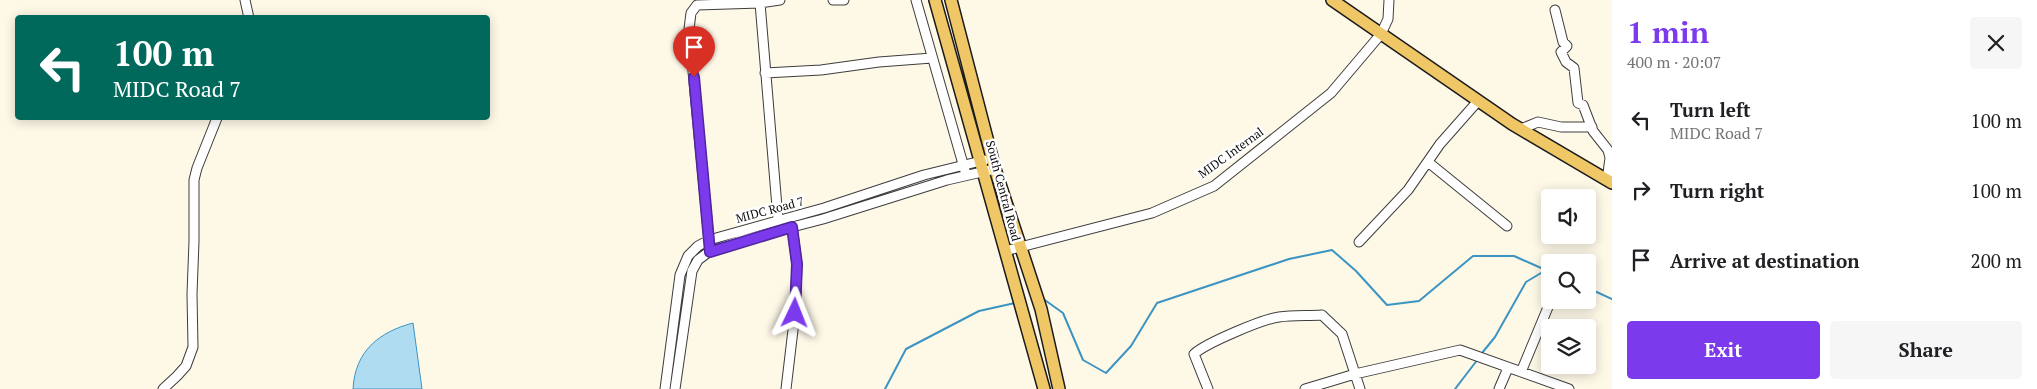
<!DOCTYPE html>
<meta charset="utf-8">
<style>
body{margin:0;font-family:"PT Serif",serif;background:#f6f6f6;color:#202124;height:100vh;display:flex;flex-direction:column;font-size:19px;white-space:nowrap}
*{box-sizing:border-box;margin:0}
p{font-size:16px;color:#757577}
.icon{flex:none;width:28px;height:28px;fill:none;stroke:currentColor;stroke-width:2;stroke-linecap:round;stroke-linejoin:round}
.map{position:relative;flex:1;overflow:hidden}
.details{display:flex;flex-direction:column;background:#fff;width:425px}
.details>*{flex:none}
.top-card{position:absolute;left:15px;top:15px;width:475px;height:105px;border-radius:5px;box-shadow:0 2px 12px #0003;background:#00695c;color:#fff;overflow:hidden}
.tools{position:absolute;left:1541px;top:189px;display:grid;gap:10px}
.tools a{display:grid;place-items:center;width:55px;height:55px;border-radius:5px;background:#fff;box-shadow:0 2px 12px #0003;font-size:25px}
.pin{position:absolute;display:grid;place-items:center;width:42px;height:42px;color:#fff;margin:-51px -21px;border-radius:50% 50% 50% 0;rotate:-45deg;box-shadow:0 0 5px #0007}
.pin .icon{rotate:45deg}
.me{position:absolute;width:55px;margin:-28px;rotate:2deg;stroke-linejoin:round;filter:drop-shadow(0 0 4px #0008)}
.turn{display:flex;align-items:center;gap:18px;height:105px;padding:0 15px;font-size:22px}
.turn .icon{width:65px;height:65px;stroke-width:2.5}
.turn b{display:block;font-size:35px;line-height:42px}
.round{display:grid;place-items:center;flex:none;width:52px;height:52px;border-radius:5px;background:#f6f6f6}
.overview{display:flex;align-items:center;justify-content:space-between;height:85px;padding:0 15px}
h1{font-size:30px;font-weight:600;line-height:38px;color:#7c3aed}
.primary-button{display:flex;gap:10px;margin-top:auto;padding:10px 15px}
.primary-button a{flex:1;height:58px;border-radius:5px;background:#7c3aed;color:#fff;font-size:20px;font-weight:600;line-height:58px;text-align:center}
.primary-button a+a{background:#f6f6f6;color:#202124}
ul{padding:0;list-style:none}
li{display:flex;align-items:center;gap:15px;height:70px;padding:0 15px}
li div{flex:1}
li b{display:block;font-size:19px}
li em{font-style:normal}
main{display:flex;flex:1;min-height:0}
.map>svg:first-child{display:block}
.water{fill:#b0dcf1;stroke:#3c94c3}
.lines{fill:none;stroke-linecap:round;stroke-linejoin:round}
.stream{stroke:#3c94c3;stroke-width:2}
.minor-casing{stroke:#3d3d3d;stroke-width:11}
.major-casing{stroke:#1b1b1b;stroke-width:14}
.minor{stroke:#fff;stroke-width:9}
.major{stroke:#f0c766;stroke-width:11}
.route-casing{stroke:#51269a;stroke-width:12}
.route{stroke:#7c3aed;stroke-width:9}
.labels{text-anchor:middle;stroke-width:5;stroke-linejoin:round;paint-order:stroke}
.street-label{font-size:12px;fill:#0a0a0a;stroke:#fff}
</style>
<main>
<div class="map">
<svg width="1612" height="389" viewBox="0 0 1612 389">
<rect width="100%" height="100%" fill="#fef8e7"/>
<path class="water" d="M 413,323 L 422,389 L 353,389 C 355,351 379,332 413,323 Z"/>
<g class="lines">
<path class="stream" d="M 1588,288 L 1612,299
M 1042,298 L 1063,313 L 1083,360 L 1106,373 L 1131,346 L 1157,303 L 1289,259 L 1332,250 L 1356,271 L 1387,305 L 1419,301 L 1473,256 L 1514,256 L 1550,272
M 1482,353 L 1495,337 L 1526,282 L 1546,270
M 885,389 L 906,349 L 979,311 L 1015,303
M 1455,389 L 1478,359"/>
<defs>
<path id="minor" d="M 245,0 L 249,18
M 759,0 L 760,3 L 780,0
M 833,0 L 844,0
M 916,0 L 965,171
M 1555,10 L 1563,42 L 1567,46 L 1561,52 L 1566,62 L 1574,68 L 1578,103 L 1583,105 L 1593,131 L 1608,150 L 1610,158 L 1607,180
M 765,73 L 821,70 L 879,62 L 932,58
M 1521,129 L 1538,122 L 1561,127 L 1592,127
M 1428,162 L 1507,226
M 1359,242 L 1408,190 L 1440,144 L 1478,101
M 710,251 L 689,29 L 691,13 L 697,5 L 760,3 L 779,231
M 1005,251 L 1152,213 L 1214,186 L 1331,93 L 1381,34 L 1388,19 L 1389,0
M 1521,372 L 1551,300
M 163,389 L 177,376 L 186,366 L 193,347 L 192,294 L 194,241 L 194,180 L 197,168 L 217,118
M 665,389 L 680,275 L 688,256 L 698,246 L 709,240 L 824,208 L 924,175 L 985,160
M 675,389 L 692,271 L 698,260 L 710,251 L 742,240 L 823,219 L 947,180 L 995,169
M 786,389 L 795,313 L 797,264 L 792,227
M 1208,389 L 1194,354 C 1206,343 1263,319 1279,317 C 1293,315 1308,316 1322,315 L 1342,334 L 1360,389
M 1305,389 L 1355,374 L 1460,350 L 1569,389
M 1499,389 L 1508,368"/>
<path id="major" d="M 935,0 L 1044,389
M 951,0 L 995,169 L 1041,309 L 1059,389
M 1332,0 L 1512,124 L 1612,183"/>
</defs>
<use href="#minor" class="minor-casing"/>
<use href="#major" class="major-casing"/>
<use href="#minor" class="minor"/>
<use href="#major" class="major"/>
</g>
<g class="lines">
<defs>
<path id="route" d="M 694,77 L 710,252 L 792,227 L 797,264 L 795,313"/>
</defs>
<use href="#route" class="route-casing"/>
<use href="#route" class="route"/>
</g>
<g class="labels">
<g class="street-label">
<text transform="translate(1231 153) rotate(-36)" y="4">MIDC Internal</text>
<text transform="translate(1003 191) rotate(75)" y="4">South Central Road</text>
<text transform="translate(770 210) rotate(-15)" y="4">MIDC Road 7</text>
</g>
</g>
</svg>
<div class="tools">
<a><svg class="icon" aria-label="sound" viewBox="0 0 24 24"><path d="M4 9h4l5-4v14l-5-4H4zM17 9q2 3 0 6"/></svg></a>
<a><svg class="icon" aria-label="search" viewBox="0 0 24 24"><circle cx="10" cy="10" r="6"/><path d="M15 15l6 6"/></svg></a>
<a><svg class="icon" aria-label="layers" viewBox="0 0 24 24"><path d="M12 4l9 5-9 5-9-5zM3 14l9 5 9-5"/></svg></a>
</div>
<div class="pin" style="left:694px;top:77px;background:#d93025"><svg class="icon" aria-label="arrive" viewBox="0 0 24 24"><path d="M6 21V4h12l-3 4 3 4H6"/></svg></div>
<svg class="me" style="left:795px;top:313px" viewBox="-20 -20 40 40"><path d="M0-17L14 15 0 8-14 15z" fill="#7c3aed" stroke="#fff" stroke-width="4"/></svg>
<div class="top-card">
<div class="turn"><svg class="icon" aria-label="left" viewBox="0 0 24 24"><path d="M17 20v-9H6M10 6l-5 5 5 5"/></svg><div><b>100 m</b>MIDC Road 7</div></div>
</div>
</div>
<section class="details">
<div class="overview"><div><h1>1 min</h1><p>400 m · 20:07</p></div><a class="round"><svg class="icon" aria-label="close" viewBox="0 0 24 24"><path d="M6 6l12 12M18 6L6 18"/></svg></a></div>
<ul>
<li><svg class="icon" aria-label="left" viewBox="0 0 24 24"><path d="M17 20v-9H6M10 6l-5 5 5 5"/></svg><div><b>Turn left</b><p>MIDC Road 7</p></div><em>100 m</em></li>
<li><svg class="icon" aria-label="right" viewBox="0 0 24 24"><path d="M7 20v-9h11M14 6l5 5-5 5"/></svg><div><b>Turn right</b></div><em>100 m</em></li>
<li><svg class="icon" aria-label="arrive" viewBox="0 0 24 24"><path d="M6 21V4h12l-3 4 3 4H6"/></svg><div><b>Arrive at destination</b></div><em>200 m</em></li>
</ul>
<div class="primary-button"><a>Exit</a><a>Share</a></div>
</section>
</main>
